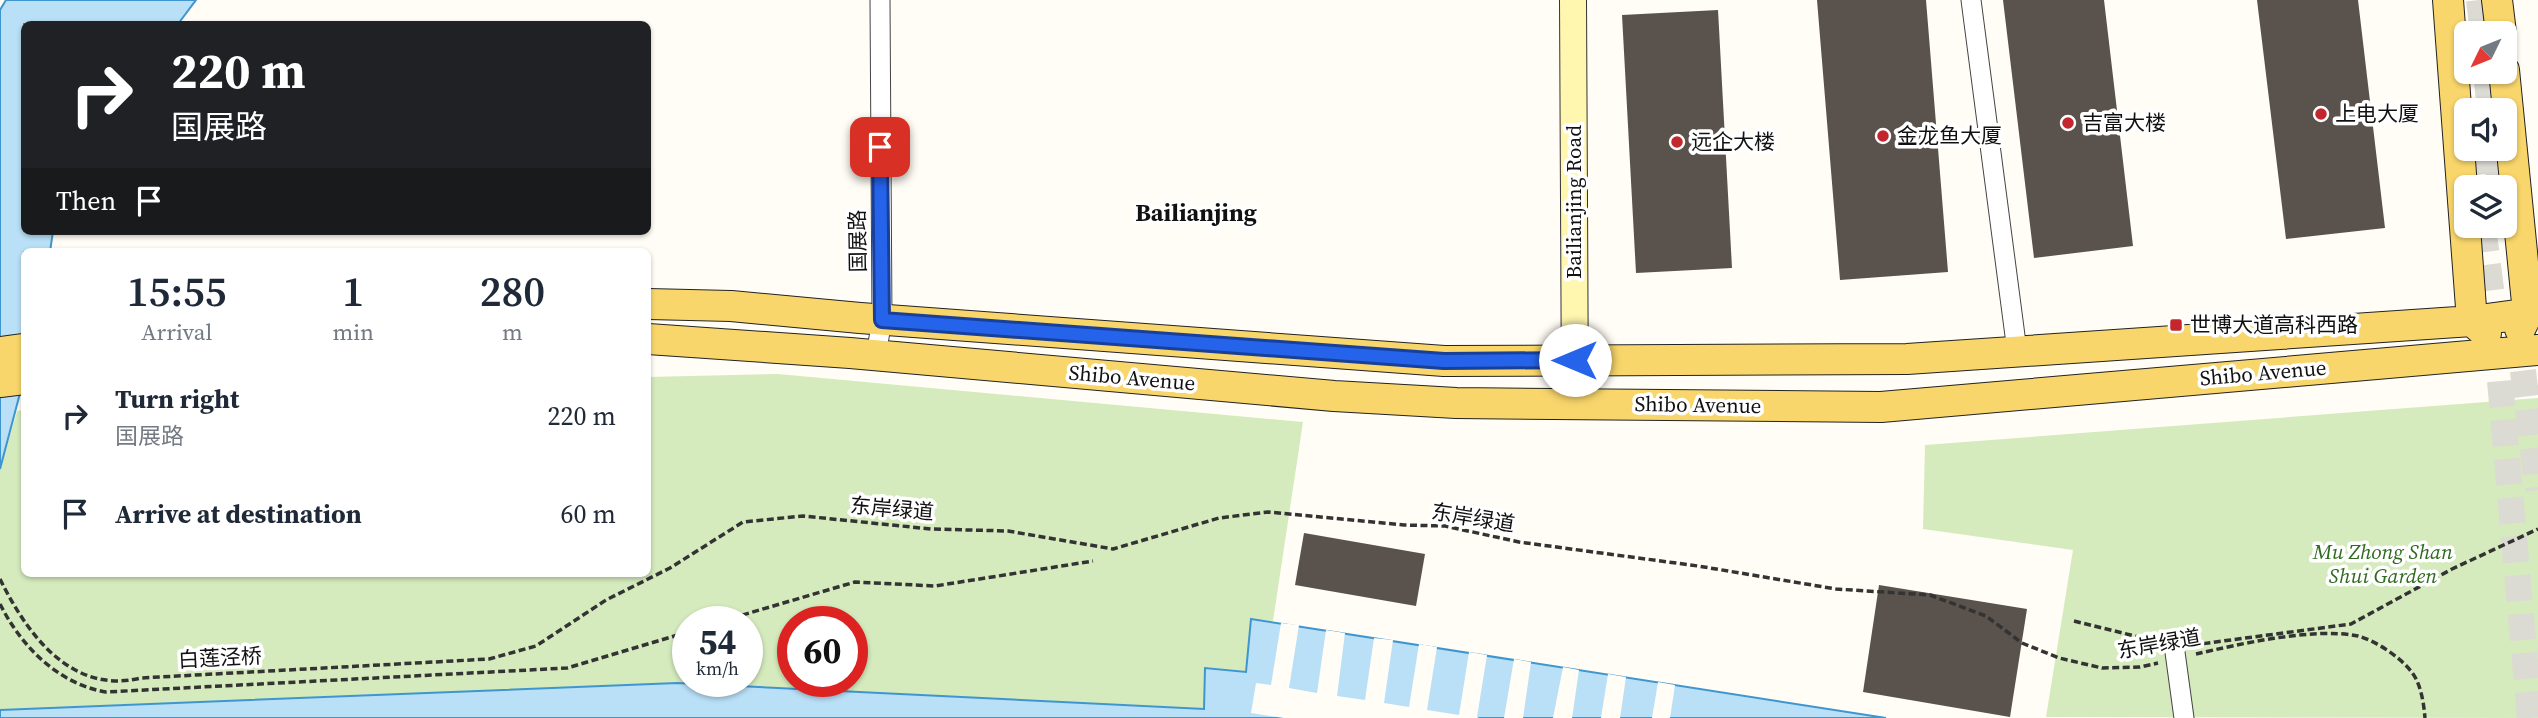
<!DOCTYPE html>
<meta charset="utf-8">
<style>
body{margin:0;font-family:"Source Serif 4","Noto Sans SC",serif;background:#f6f6f7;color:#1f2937;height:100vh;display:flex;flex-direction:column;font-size:26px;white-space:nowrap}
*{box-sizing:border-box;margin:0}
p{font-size:23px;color:#747a83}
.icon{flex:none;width:38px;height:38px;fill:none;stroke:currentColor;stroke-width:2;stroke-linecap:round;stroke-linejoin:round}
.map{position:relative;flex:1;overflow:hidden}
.drawer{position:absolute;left:21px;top:248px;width:630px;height:329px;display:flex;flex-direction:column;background:#fff;border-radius:10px;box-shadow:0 2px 5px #0004}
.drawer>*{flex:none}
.hud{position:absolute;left:21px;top:21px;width:630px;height:214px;border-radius:10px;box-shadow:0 2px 5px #0004;background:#202124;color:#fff;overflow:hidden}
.needle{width:46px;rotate:227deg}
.controls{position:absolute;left:2454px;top:21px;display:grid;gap:14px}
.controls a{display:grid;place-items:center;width:63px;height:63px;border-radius:10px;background:#fff;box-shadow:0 2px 5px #0004;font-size:35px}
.speed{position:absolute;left:672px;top:606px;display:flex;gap:14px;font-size:35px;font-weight:700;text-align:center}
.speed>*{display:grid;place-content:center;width:91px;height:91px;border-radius:50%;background:#fff;box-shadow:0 2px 5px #0004;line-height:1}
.speed small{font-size:18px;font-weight:400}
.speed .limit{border:10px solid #d22;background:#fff;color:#111}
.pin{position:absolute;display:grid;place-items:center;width:60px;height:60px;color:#fff;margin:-30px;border-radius:14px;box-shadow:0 4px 10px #0006}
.me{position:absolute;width:77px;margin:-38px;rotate:270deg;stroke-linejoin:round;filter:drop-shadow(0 0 5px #0008)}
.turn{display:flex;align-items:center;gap:24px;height:147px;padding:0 35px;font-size:32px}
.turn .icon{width:91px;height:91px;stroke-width:2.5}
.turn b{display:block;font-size:49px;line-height:60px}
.then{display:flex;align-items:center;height:66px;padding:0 35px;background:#0003;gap:14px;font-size:26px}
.eta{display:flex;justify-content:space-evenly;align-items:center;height:119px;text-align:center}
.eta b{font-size:42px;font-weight:600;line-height:49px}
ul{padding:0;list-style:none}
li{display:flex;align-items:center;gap:21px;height:98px;padding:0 35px}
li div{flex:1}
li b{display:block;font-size:26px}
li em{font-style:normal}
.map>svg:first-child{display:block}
.green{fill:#d5ebbd;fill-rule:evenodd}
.water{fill:#b9e0f7;stroke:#3f96cf;stroke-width:2}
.pier{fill:#fffdf5}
.building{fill:#5a524d}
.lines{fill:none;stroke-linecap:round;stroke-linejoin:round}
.secondary-tunnel{stroke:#dbdad3;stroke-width:26;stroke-dasharray:26 13;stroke-linecap:butt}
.street-casing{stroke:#444;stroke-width:21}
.secondary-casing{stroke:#333;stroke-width:28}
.primary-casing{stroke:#222;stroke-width:32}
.path{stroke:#333;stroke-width:3.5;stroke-dasharray:7 3.5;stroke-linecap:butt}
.street{stroke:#fff;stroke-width:19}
.secondary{stroke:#fff6b0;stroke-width:26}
.primary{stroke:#f9d66b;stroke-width:30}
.route-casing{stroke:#184099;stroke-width:18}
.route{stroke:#2563eb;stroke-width:12}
.poi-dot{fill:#c4262e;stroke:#fff;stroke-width:2.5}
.labels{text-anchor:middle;stroke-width:7;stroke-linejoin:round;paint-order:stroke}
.poi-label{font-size:21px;fill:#111;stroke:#fff;text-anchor:start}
.street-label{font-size:21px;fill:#111;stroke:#fff}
.park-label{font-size:21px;font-style:italic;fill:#2f6b1f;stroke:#fff}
.quarter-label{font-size:24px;font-weight:bold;fill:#111;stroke:#fff}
</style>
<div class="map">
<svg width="2538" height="718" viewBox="0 0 2538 718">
<rect width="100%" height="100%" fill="#fffdf5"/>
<path class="green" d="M 778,374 L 1303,422 L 1273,621 L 1251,619 L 1246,673 L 1204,709 L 677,683 L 0,710 L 0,469 L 17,411 L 24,410 L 24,574 L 648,574 L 648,377 ZM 688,621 L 747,621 L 747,681 L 688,681 ZM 793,621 L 852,621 L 852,681 L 793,681 Z
M 2538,398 L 2538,718 L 2046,717 L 2073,550 L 1923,529 L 1925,445 Z"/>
<path class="water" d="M 6,0 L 196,0 L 178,24 L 24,24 L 24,231 L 53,231 L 50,252 L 24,252 L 24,378 L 0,469 L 0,10 Z
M 1251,619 L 1886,718 L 0,718 L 0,710 L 677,683 L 1204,709 L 1205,668 L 1246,672 Z"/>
<path class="pier" d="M 1281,623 L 1299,625 L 1289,688 L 1317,693 L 1326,630 L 1345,633 L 1337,696 L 1365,700 L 1374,638 L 1393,640 L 1384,703 L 1409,707 L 1419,644 L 1437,647 L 1427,710 L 1459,715 L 1469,652 L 1487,655 L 1477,717 L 1479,718 L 1284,718 L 1251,713 L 1256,683 L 1271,685 Z
M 1514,659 L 1531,662 L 1523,718 L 1504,718 Z
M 1563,667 L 1579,670 L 1572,718 L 1553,718 Z
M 1608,674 L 1626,677 L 1620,718 L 1601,718 Z
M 1658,682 L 1675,685 L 1670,718 L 1652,718 Z"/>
<path class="building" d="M 1817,0 L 1926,0 L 1948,272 L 1840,280 Z
M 2003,0 L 2104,0 L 2133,246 L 2034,258 Z
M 2257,0 L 2358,0 L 2385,228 L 2286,239 Z
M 1718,10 L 1732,268 L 1636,273 L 1622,15 Z
M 1304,533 L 1425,554 L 1416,606 L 1295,585 Z
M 1879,585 L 2027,609 L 2010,717 L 1863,692 Z"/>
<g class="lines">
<path class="secondary-tunnel" d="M 2479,0 L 2483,33
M 2486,72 L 2490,110
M 2474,149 L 2479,187
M 2495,149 L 2500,187
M 2483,226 L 2494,313 L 2530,718
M 2518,332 L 2538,490"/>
<defs>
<path id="street" d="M 1971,0 L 2017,351
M 876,355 L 882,320 L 880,0
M 2174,645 L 2184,718"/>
<path id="secondary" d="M 1573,0 L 1575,404"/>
<path id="primary" d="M 2448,0 L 2472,321 L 2486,333
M 2497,0 L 2501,33
M 2504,70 L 2528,313 L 2520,329
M 648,304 L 731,306 L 860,318 L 1444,361 L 1907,359 L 2472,321 L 2538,312
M 648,339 L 850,353 L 1334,396 L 1456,403 L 1881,407 L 2538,350
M 0,352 L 24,349
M 0,382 L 24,379"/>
</defs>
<use href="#street" class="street-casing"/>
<use href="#secondary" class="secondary-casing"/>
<use href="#primary" class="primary-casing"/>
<path class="path" d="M 0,579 C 27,634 71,695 141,678 L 489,659 L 536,646 L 606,600 L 670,568 L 743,522 L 803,516 L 931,529 L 1008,531 L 1113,549 L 1219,518 L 1268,512 L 1404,525 L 1445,526 L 1519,542 L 1698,566 L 1836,589 L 1930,595 L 1986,616 L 2022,643 L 2059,658 L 2102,668 L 2140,667 L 2158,663
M 0,604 C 21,646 58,684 106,692 L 567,668 L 688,632
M 722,621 L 855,582 L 935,586 L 1093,561
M 2074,621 L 2155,641
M 2193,645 L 2351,624 L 2452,569 L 2538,529
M 2196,654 C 2240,644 2313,627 2358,636 C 2377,641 2409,662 2417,681 C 2422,692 2424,706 2425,718"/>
<use href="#street" class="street"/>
<use href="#secondary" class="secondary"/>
<use href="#primary" class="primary"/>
</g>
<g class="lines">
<defs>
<path id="route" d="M 880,147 L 882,320 L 1444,361 L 1575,360"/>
</defs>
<use href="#route" class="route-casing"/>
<use href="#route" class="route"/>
</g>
<g class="poi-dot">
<circle cx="2321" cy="114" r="7"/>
<circle cx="2068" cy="123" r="7"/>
<circle cx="1883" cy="136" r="7"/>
<circle cx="1677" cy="142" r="7"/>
<rect x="2169" y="318" width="14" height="14" rx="3.5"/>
</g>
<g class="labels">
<g class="poi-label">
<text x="2335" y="121">上电大厦</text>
<text x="2082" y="130">吉富大楼</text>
<text x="1897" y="143">金龙鱼大厦</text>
<text x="1691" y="149">远企大楼</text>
<text x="2190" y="332">世博大道高科西路</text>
</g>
<g class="street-label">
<text transform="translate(1574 202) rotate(-90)" y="7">Bailianjing Road</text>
<text transform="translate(858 241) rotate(-91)" y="7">国展路</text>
<text transform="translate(2263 373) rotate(-5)" y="7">Shibo Avenue</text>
<text transform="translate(1132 378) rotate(5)" y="7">Shibo Avenue</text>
<text transform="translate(1698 405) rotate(1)" y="7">Shibo Avenue</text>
<text transform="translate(892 509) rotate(5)" y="7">东岸绿道</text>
<text transform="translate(1473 518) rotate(9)" y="7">东岸绿道</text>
<text transform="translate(2159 644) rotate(-10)" y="7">东岸绿道</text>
<text transform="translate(220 658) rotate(-3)" y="7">白莲泾桥</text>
</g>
<g class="park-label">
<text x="2383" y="559">Mu Zhong Shan<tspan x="2383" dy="24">Shui Garden</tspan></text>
</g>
<g class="quarter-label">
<text x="1196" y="221">Bailianjing</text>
</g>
</g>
</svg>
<div class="controls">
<a><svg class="needle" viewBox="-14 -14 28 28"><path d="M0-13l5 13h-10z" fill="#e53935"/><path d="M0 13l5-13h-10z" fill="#747a83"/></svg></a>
<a><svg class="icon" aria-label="sound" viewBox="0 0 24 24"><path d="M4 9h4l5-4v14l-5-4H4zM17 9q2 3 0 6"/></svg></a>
<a><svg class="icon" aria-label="layers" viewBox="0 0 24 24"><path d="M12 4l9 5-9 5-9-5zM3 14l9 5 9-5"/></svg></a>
</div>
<div class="speed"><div>54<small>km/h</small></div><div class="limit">60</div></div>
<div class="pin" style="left:880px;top:147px;background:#d93025"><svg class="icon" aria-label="arrive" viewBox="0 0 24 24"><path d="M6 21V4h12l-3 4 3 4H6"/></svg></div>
<svg class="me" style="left:1575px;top:360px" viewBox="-20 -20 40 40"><circle r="19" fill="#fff"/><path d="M0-13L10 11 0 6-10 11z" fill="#2563eb"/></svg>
<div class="hud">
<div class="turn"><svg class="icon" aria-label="right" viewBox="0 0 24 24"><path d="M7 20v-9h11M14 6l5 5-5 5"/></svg><div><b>220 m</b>国展路</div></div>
<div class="then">Then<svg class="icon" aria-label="arrive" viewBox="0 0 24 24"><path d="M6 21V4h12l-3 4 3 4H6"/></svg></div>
</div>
<section class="drawer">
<div class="eta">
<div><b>15:55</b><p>Arrival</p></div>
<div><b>1</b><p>min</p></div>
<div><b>280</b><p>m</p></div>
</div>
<ul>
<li><svg class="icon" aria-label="right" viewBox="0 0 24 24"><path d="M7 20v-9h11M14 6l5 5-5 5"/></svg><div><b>Turn right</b><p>国展路</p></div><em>220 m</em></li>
<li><svg class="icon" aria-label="arrive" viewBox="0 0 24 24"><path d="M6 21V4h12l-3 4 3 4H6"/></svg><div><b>Arrive at destination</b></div><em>60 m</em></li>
</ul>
</section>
</div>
